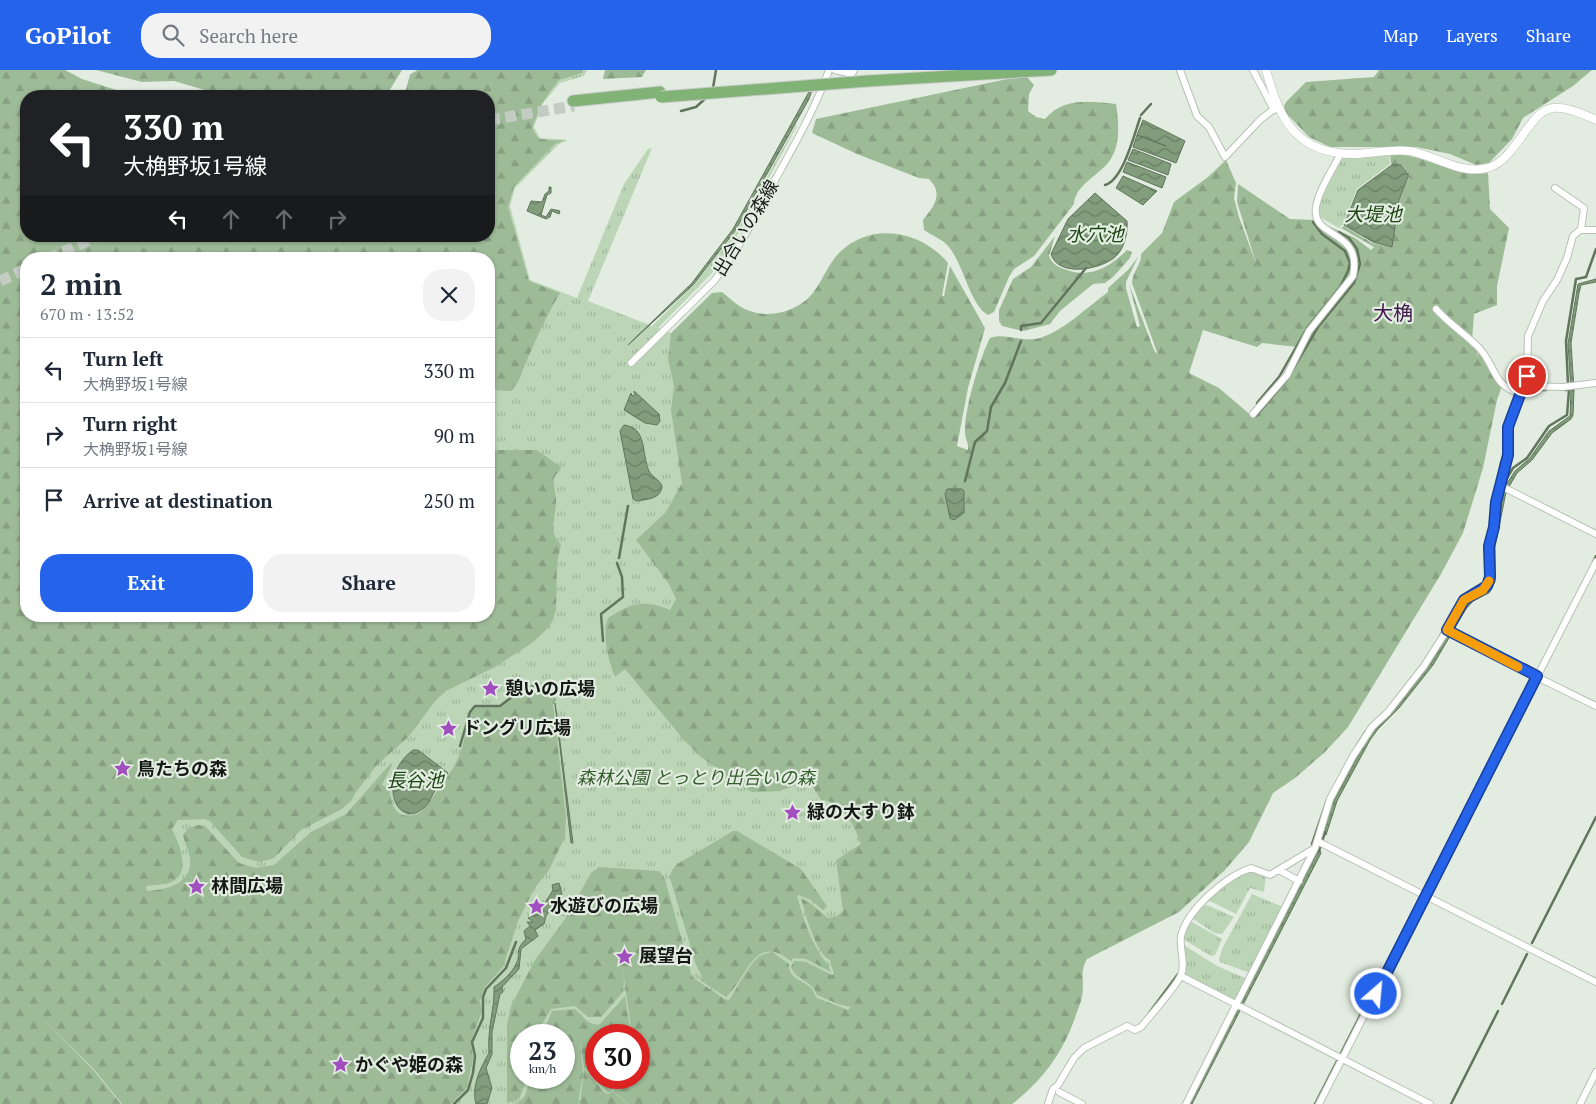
<!DOCTYPE html>
<meta charset="utf-8">
<style>
body{margin:0;font-family:"PT Serif","Noto Sans JP",serif;background:#f2f2f3;color:#1f2937;height:100vh;display:flex;flex-direction:column;font-size:19px;white-space:nowrap}
*{box-sizing:border-box;margin:0}
p{font-size:16px;color:#747a83}
.icon{flex:none;width:28px;height:28px;fill:none;stroke:currentColor;stroke-width:2;stroke-linecap:round;stroke-linejoin:round}
.map{position:relative;flex:1;overflow:hidden}
.drawer{position:absolute;left:20px;top:182px;width:475px;height:370px;display:flex;flex-direction:column;background:#fff;border-radius:20px;box-shadow:0 1px 4px #0004}
.drawer>*{flex:none}
.hud{position:absolute;left:20px;top:20px;width:475px;height:152px;border-radius:20px;box-shadow:0 1px 4px #0004;background:#202124;color:#fff;overflow:hidden}
.speed{position:absolute;left:510px;top:954px;display:flex;gap:10px;font-size:25px;font-weight:700;text-align:center}
.speed>*{display:grid;place-content:center;width:65px;height:65px;border-radius:50%;background:#fff;box-shadow:0 1px 4px #0004;line-height:1}
.speed small{font-size:12px;font-weight:400}
.speed .limit{border:8px solid #d22;background:#fff;color:#111}
.pin{position:absolute;display:grid;place-items:center;width:42px;height:42px;color:#fff;margin:-21px;border:2px solid #fff;border-radius:50%;box-shadow:0 1px 5px #0007}
.me{position:absolute;width:55px;margin:-28px;rotate:27deg;stroke-linejoin:round;filter:drop-shadow(0 0 4px #0008)}
.turn{display:flex;align-items:center;gap:18px;height:105px;padding:0 20px;font-size:22px}
.turn .icon{width:65px;height:65px;stroke-width:2.5}
.turn b{display:block;font-size:35px;line-height:42px}
.lanes{display:flex;align-items:center;height:48px;padding:0 20px;background:#0003;justify-content:center;gap:25px;direction:ltr}
.lanes .off{opacity:.35}
.round{display:grid;place-items:center;flex:none;width:52px;height:52px;border-radius:20px;background:#f2f2f3}
.headline{display:flex;align-items:center;justify-content:space-between;height:85px;padding:0 20px}
h1{font-size:30px;font-weight:700;line-height:38px}
.primary-button{display:flex;gap:10px;margin-top:auto;padding:10px 20px}
.primary-button a{flex:1;height:58px;border-radius:20px;background:#2563eb;color:#fff;font-size:20px;font-weight:700;line-height:58px;text-align:center}
.primary-button a+a{background:#f2f2f3;color:#1f2937}
ul{padding:0;list-style:none}
li{display:flex;align-items:center;gap:15px;height:65px;padding:0 20px;border-top:1px solid #e0e1e3}
li div{flex:1}
li b{display:block;font-size:19px}
li em{font-style:normal}
header{display:flex;align-items:center;gap:30px;box-sizing:border-box;height:70px;padding:0 25px;background:#2563eb;color:#fff}
header strong{font-size:24px}
nav{display:flex;gap:28px;margin-inline-start:auto;font-size:18px}
.search{width:350px;height:45px;background:#f2f2f3;display:flex;align-items:center;gap:12px;box-sizing:border-box;padding:0 18px;border-radius:20px;color:#747a83;font-size:19px}
.map>svg:first-child{display:block}
.grass{fill:url(#grass-tufts);fill-rule:evenodd}
.forest{fill:url(#forest-firs)}
.water{fill:url(#water-waves);stroke:#61755c}
.lines{fill:none;stroke-linecap:round;stroke-linejoin:round}
.stream{stroke:#61755c;stroke-width:2.5}
.motorway-tunnel{stroke:#c3ccc2;stroke-width:11;stroke-dasharray:11 5.5;stroke-linecap:butt}
.minor-casing{stroke:#b7c1b5;stroke-width:8}
.tertiary-casing{stroke:#b7c1b5;stroke-width:9}
.motorway-casing{stroke:#ccc;stroke-width:13}
.minor{stroke:#fff;stroke-width:6}
.tertiary{stroke:#fff;stroke-width:8}
.motorway{stroke:#81b377;stroke-width:11}
.motorway-bridge-casing{stroke:#ccc;stroke-width:13;stroke-linecap:butt}
.motorway-bridge{stroke:#81b377;stroke-width:11}
.route-casing{stroke:#184099;stroke-width:12}
.route{stroke:#2563eb;stroke-width:9}
.slow{stroke:#f59e0b;stroke-width:9}
.labels{text-anchor:middle;stroke-width:4.5;stroke-linejoin:round;paint-order:stroke}
.street-label{font-size:18px;fill:#151915;stroke:#e2ece0}
.poi-label{font-size:18px;font-weight:bold;fill:#151915;stroke:#e2ece0;text-anchor:start}
.park-label{font-size:18px;font-style:italic;fill:#355d2d;stroke:#e2ece0}
.water-label{font-size:19px;font-style:italic;fill:#1e4615;stroke:#e2ece0}
.quarter-label{font-size:20px;fill:#3e174c;stroke:#e2ece0}
</style>
<header>
<strong>GoPilot</strong>
<div class="search"><svg class="icon" aria-label="search" viewBox="0 0 24 24"><circle cx="10" cy="10" r="6"/><path d="M15 15l6 6"/></svg>Search here</div>
<nav><a>Map</a><a>Layers</a><a>Share</a></nav>
</header>
<div class="map">
<svg width="1596" height="1034" viewBox="0 0 1596 1034">
<defs>
<pattern id="grass-tufts" width="24" height="20" patternUnits="userSpaceOnUse" patternTransform="scale(1.25)"><rect width="24" height="20" fill="#bbd5b6"/><path d="M3 7l-1-3M5 7V3M7 7l1-3M15 17l-1-3M17 17v-4M19 17l1-3" fill="none" stroke="#a0b69c"/></pattern>
<pattern id="forest-firs" width="22" height="20" patternUnits="userSpaceOnUse" patternTransform="scale(1.25)"><rect width="22" height="20" fill="#9ebb98"/><path d="M5 1l3.5 6h-7zM16 11l3.5 6h-7z" fill="#87a082"/></pattern>
<pattern id="water-waves" width="16" height="10" patternUnits="userSpaceOnUse" patternTransform="scale(1.25)"><rect width="16" height="10" fill="#819d7b"/><path d="M0 5q4-4 8 0t8 0" fill="none" stroke="#687f64"/></pattern>
</defs>
<rect width="100%" height="100%" fill="#e2ece0"/>
<path class="grass" d="M 417,0 L 587,0 L 584,6 L 560,13 L 543,33 L 534,57 L 540,68 L 568,70 L 559,74 L 515,118 L 510,136 L 530,210 L 577,228 L 624,114 L 648,79 L 652,78 L 588,231 L 652,256 L 694,215 L 736,162 L 796,55 L 797,56 L 730,179 L 712,203 L 658,258 L 726,283 L 819,246 L 853,187 L 879,315 L 851,381 L 847,415 L 876,502 L 903,547 L 935,563 L 983,599 L 995,599 L 1015,587 L 1038,595 L 1046,657 L 1013,697 L 994,739 L 977,815 L 785,1026 L 773,1034 L 122,1034 L 92,997 L 32,941 L 13,919 L 8,878 L 14,842 L 29,819 L 49,797 L 58,769 L 63,744 L 66,667 L 72,648 L 68,605 L 83,557 L 84,546 L 489,546 L 489,189 L 316,189 L 322,172 L 341,166 L 489,166 L 489,26 L 426,26 L 409,5 ZM 521,965 L 564,965 L 564,1008 L 521,1008 ZM 596,965 L 639,965 L 639,1008 L 596,1008 Z
M 1389,83 L 1390,94 L 1357,119 L 1343,154 L 1339,158 L 1320,147 C 1314,135 1336,101 1343,88 Z
M 1251,800 L 1266,806 L 1264,822 L 1250,818 L 1236,844 L 1208,830 L 1227,812 Z
M 1252,824 L 1283,837 L 1251,900 L 1247,902 L 1220,892 L 1219,889 L 1223,877 Z
M 1207,835 L 1234,847 L 1222,864 L 1214,863 L 1192,848 L 1202,836 Z
M 1190,851 L 1222,869 L 1215,885 L 1211,886 L 1183,869 Z
M 1182,874 L 1217,896 L 1245,908 L 1247,910 L 1236,930 L 1234,931 L 1184,905 Z"/>
<path class="forest" d="M 0,0 L 65,0 L 82,9 L 135,26 L 26,26 L 26,166 L 341,166 L 338,170 L 342,166 L 489,166 L 489,26 L 404,26 L 410,5 L 418,0 L 583,0 L 582,3 L 559,10 L 542,33 L 532,58 L 539,69 L 563,71 L 555,74 L 514,117 L 508,137 L 529,211 L 560,223 C 547,245 537,267 527,290 C 521,303 521,310 511,321 L 489,319 L 489,189 L 26,189 L 26,546 L 489,546 L 489,380 L 537,380 L 561,397 C 560,404 554,403 554,410 C 553,416 556,423 556,429 C 557,444 547,463 561,474 L 557,493 L 556,540 L 553,550 L 547,559 L 532,573 L 495,597 L 446,621 L 436,630 L 408,667 L 376,696 L 354,725 L 352,730 L 342,739 L 301,760 L 274,788 L 260,792 L 242,787 L 210,751 L 205,749 L 178,750 L 172,759 C 180,776 194,807 166,814 C 159,815 152,815 146,816 L 147,821 C 168,820 196,813 189,784 C 188,778 184,772 183,765 L 188,758 L 198,755 L 205,756 L 239,793 L 256,798 L 274,795 L 311,762 L 346,744 L 391,693 L 392,695 L 382,715 L 389,719 C 391,728 392,742 403,745 C 424,750 430,729 440,717 C 449,705 456,695 461,681 C 466,667 466,649 475,637 L 500,637 L 518,624 L 545,611 L 552,620 L 556,630 L 553,634 L 566,747 L 565,767 L 549,800 L 534,819 L 518,851 L 503,897 L 484,918 L 480,932 L 482,941 L 471,971 L 473,988 L 467,1018 L 451,1034 L 122,1034 L 92,997 L 24,931 L 92,998 L 121,1034 L 0,1034 Z
M 96,0 L 402,0 L 386,26 L 225,26 L 174,11 L 142,12 Z
M 605,0 L 646,0 L 642,7 L 603,9 Z
M 1379,0 L 1592,0 L 1573,16 L 1523,48 L 1512,69 L 1489,93 L 1476,95 L 1450,84 L 1416,77 L 1330,77 L 1309,67 L 1286,43 L 1284,36 L 1286,32 L 1306,12 L 1374,7 Z
M 1017,7 L 1028,8 L 1034,15 L 1029,24 L 1028,41 L 1036,47 L 1045,49 C 1063,27 1091,31 1116,34 C 1119,53 1121,77 1108,93 C 1097,106 1075,116 1074,134 L 1034,186 L 1014,199 L 1009,207 L 994,242 L 988,245 C 967,232 964,189 944,172 C 938,168 930,164 924,160 L 923,150 C 934,136 944,124 929,109 L 919,108 L 857,84 L 812,63 L 816,49 Z
M 1390,84 C 1423,83 1455,108 1488,103 L 1490,139 L 1509,158 L 1497,216 L 1497,235 L 1474,244 L 1472,271 L 1477,278 L 1478,289 L 1478,279 L 1502,316 L 1497,330 L 1483,398 L 1463,463 L 1441,504 L 1348,657 L 1325,682 L 1295,708 L 1273,723 L 1249,772 L 1225,800 L 1179,842 L 1087,889 C 1079,903 1085,912 1082,926 C 1081,933 1077,941 1075,948 C 1062,984 1042,1011 1012,1034 L 629,1034 L 613,1021 L 631,1008 L 639,1008 L 639,965 L 632,965 L 622,894 L 624,911 L 623,922 L 601,947 L 588,947 L 575,936 L 551,939 L 536,965 L 521,965 L 521,1008 L 527,1008 L 519,1029 L 507,1033 L 507,954 L 511,936 L 535,890 L 565,849 L 591,803 L 599,797 L 659,801 L 665,809 L 692,907 L 726,930 L 729,930 C 737,919 750,892 760,886 C 763,884 769,883 772,882 L 789,894 C 788,908 801,910 810,917 C 814,920 814,925 817,928 L 848,940 L 851,937 L 838,934 L 817,925 C 813,911 797,911 791,897 L 794,891 L 806,892 L 832,905 L 834,904 L 830,890 C 816,884 805,843 801,828 L 810,833 L 828,848 L 837,846 L 843,841 L 836,790 L 861,774 C 854,756 844,731 821,730 L 813,717 L 793,716 L 780,721 L 752,722 L 743,717 L 701,687 L 684,670 L 625,599 L 615,607 C 608,590 602,565 608,548 C 631,533 644,529 670,540 L 676,529 L 669,514 L 636,470 L 666,442 L 682,413 L 671,340 L 674,316 L 668,289 L 671,263 L 712,223 L 722,222 C 731,229 739,238 750,241 C 772,249 802,240 815,220 C 824,207 829,193 840,182 C 872,151 922,161 948,193 L 942,226 L 944,226 L 950,196 L 985,258 L 968,318 L 957,376 L 968,380 C 969,373 965,369 965,362 C 964,340 980,287 990,268 C 1003,262 1024,273 1040,268 C 1065,260 1087,237 1108,222 L 1108,218 L 1128,200 L 1138,187 L 1126,212 L 1126,218 L 1137,257 L 1140,256 L 1129,214 L 1154,280 L 1158,285 L 1132,213 C 1132,202 1142,194 1141,184 L 1162,163 L 1174,132 L 1208,107 L 1226,90 L 1236,113 L 1234,128 L 1239,147 L 1257,196 L 1237,132 L 1238,114 L 1290,149 L 1314,150 C 1323,162 1339,166 1346,178 C 1351,185 1353,192 1351,200 C 1346,219 1309,255 1298,277 L 1262,273 L 1257,277 L 1203,260 L 1189,303 L 1219,318 L 1253,347 L 1269,330 L 1315,257 L 1353,212 C 1367,181 1350,171 1326,155 L 1355,168 L 1371,180 L 1374,177 L 1341,158 L 1344,156 L 1372,173 L 1392,177 L 1399,131 L 1410,105 L 1402,95 L 1391,94 Z
M 1055,166 L 1049,186 C 1053,195 1058,197 1067,200 C 1090,209 1111,196 1127,180 L 1132,182 L 1130,188 L 1113,207 L 1105,213 L 1093,214 L 1060,241 L 1050,254 L 1024,261 L 1002,256 L 999,251 L 999,240 L 1013,209 L 1031,197 Z
M 733,761 L 737,761 L 801,799 L 827,836 L 823,840 L 811,830 L 799,825 L 797,826 C 802,844 808,863 817,879 C 821,888 828,892 831,902 L 806,889 L 793,888 L 791,891 C 754,862 748,907 726,927 L 700,910 L 702,906 L 696,895 L 670,808 L 671,802 L 676,795 Z
M 625,926 L 631,965 L 596,965 L 596,1008 L 629,1008 L 608,1023 L 584,997 L 580,970 L 583,1003 L 578,1034 L 517,1034 L 525,1026 L 531,1008 L 564,1008 L 564,965 L 542,965 L 552,941 L 575,939 C 584,946 589,957 600,954 Z
M 584,999 L 605,1023 L 609,1024 L 612,1021 L 628,1034 L 580,1034 Z"/>
<path class="water" d="M 815,11 L 809,29 L 735,161 L 693,215 L 628,275 L 692,213 L 733,159 Z
M 1143,50 L 1185,71 L 1176,93 L 1133,77 L 1137,65 L 1166,76 L 1137,65 Z
M 1133,79 L 1171,94 L 1168,105 L 1128,90 Z
M 1127,92 L 1166,107 L 1162,118 L 1123,102 Z
M 1393,94 L 1401,95 L 1409,105 L 1399,130 L 1392,177 L 1373,172 L 1344,155 L 1358,120 Z
M 1123,106 L 1157,121 L 1143,135 L 1116,118 Z
M 549,117 L 551,117 L 551,123 L 547,125 L 541,145 L 546,147 L 551,139 L 560,141 L 559,144 L 552,141 L 550,147 L 546,149 L 527,141 L 531,131 L 542,132 L 545,124 L 549,121 Z
M 1095,123 L 1127,151 C 1128,161 1125,176 1118,184 C 1106,199 1058,209 1051,184 L 1068,149 Z
M 1596,209 L 1596,212 L 1581,215 L 1579,223 L 1571,273 L 1574,320 L 1573,345 L 1571,349 L 1552,363 L 1532,390 L 1517,403 L 1506,422 L 1495,477 L 1495,512 L 1489,523 L 1473,531 L 1466,539 L 1433,595 L 1399,638 L 1378,659 L 1370,670 L 1337,731 L 1326,765 L 1324,764 L 1330,738 L 1367,669 L 1397,637 L 1431,593 L 1464,538 L 1471,529 L 1491,516 L 1493,508 L 1492,477 L 1497,462 L 1499,435 L 1506,415 L 1515,401 L 1530,388 L 1549,361 L 1570,346 L 1571,320 L 1568,274 L 1578,214 Z
M 634,321 L 659,344 L 660,351 L 657,355 L 645,353 L 624,340 L 631,323 L 632,326 L 635,325 Z
M 624,355 C 648,358 641,384 649,401 C 652,407 659,409 662,416 C 661,429 648,429 637,431 L 633,429 L 620,361 Z
M 947,419 L 962,419 L 964,421 L 964,443 L 954,450 L 950,448 L 945,424 Z
M 555,633 L 573,773 L 571,773 Z
M 413,680 L 418,680 L 448,703 C 445,709 440,713 436,719 C 432,724 431,731 426,736 C 397,764 375,708 413,680 Z
M 1319,779 L 1321,783 L 1192,1034 L 1190,1034 Z
M 559,813 L 562,824 L 559,825 L 546,846 L 544,854 L 535,860 L 538,866 L 521,879 L 519,899 L 502,917 L 503,922 L 500,924 L 492,962 L 492,984 L 486,998 L 492,1018 L 487,1034 L 476,1034 C 471,1016 481,997 489,983 C 487,960 495,937 494,917 C 503,911 512,903 516,894 C 522,883 513,882 526,869 L 524,861 L 530,856 L 527,852 L 533,852 L 528,848 L 539,843 L 553,820 L 552,815 Z"/>
<g class="lines">
<path class="stream" d="M 713,18 L 716,0
M 681,41 L 696,37 L 707,27
M 1141,45 L 1151,34
M 1105,115 C 1123,110 1134,65 1140,48
M 1021,260 L 1021,256 L 1041,253 L 1086,198
M 1568,314 L 1566,271 L 1576,209 L 1586,207 L 1596,179
M 1527,320 L 1546,320
M 1257,333 L 1279,307 L 1307,258 L 1340,217 L 1348,201 L 1350,193 L 1345,181 L 1322,164 L 1313,152
M 1256,346 L 1286,311 L 1318,257 L 1354,213 L 1360,194 L 1357,179 L 1349,168 L 1339,162
M 965,411 L 975,372 L 987,361 L 991,337 L 1005,313 L 1021,271
M 1504,413 L 1513,398 L 1527,388 L 1549,356 L 1567,345 L 1569,320 L 1565,320
M 1496,419 L 1499,412
M 619,488 L 628,436
M 1593,492 L 1596,486
M 1486,493 L 1486,475 L 1490,461
M 1484,514 L 1487,498
M 1440,566 L 1455,538 L 1465,527
M 603,571 L 601,544 L 623,527 L 622,507 L 617,493
M 1357,675 L 1366,661
M 460,676 L 470,642 L 475,636 L 500,636 L 517,623 L 538,614
M 1312,774 L 1327,730
M 1319,781 L 1325,762
M 1424,820 L 1533,607
M 1532,873 L 1596,747
M 1502,934 L 1527,884
M 1149,943 L 1178,904
M 1340,985 L 1420,828
M 454,1034 L 468,1020 L 473,1003 L 475,986 L 472,972 L 483,948 L 483,927 L 486,919 L 506,898 L 516,872
M 1315,1034 L 1338,989
M 1451,1034 L 1498,941"/>
<path class="motorway-tunnel" d="M 489,50 L 574,36
M 48,189 L 98,166
M 0,211 L 26,199"/>
<defs>
<path id="minor" d="M 835,0 L 852,4 L 854,0
M 1180,0 L 1197,46 L 1209,57 L 1225,87 L 1261,49 L 1277,37
M 1253,0 L 1274,40
M 1555,118 L 1584,138 L 1581,160
M 1436,239 C 1449,254 1467,265 1480,279 C 1496,297 1493,317 1522,324
M 631,293 L 714,211 C 739,180 756,145 775,110 C 795,74 815,39 829,0
M 1525,316 L 1563,317 L 1596,313
M 1253,344 L 1287,305 L 1309,261 L 1353,206 C 1363,158 1311,170 1316,137 C 1318,121 1334,97 1341,83
M 1501,416 L 1596,464
M 1596,492 L 1537,607 L 1596,636
M 1317,771 L 1596,912
M 1279,800 L 1299,811
M 1181,906 L 1430,1034
M 1059,1022 L 1082,1034
M 1048,1034 L 1053,1019 L 1058,1015 L 1074,988 L 1084,978 L 1127,956 L 1135,960 L 1141,957 C 1150,946 1177,916 1181,905 C 1186,893 1179,879 1181,866 C 1187,840 1226,806 1251,798 L 1270,805 L 1315,778
M 1186,1034 L 1315,778 L 1330,729 L 1353,686 L 1372,657 L 1388,642 L 1424,596 L 1447,560
M 1319,1034 L 1537,607 L 1447,560 L 1461,535 L 1471,525 L 1483,520 L 1487,515 L 1490,507 L 1489,476 L 1494,457 L 1495,432 L 1501,416 L 1503,394 L 1508,385 L 1508,357 L 1527,306 L 1528,266 L 1543,231 L 1557,210 L 1567,188 L 1573,166 L 1580,160 L 1596,160
M 1580,1034 L 1596,1002"/>
<path id="tertiary" d="M 1266,0 C 1280,51 1297,85 1357,84 C 1375,83 1392,79 1410,81 C 1436,86 1461,105 1487,98 C 1496,96 1503,90 1509,83 C 1542,43 1539,23 1596,50"/>
<path id="motorway" d="M 868,11 L 1051,0
M 573,31 L 660,22"/>
</defs>
<use href="#minor" class="minor-casing"/>
<use href="#tertiary" class="tertiary-casing"/>
<use href="#motorway" class="motorway-casing"/>
<use href="#minor" class="minor"/>
<use href="#tertiary" class="tertiary"/>
<use href="#motorway" class="motorway"/>
<defs>
<path id="motorway-bridge" d="M 661,27 L 868,11"/>
</defs>
<use href="#motorway-bridge" class="motorway-bridge-casing"/>
<use href="#motorway-bridge" class="motorway-bridge"/>
</g>
<g class="lines">
<defs>
<path id="route" d="M 1376,924 L 1537,606 L 1447,560 L 1464,530 L 1487,516 L 1490,507 L 1489,476 L 1494,457 L 1496,432 L 1508,385 L 1508,357 L 1527,306"/>
</defs>
<use href="#route" class="route-casing"/>
<use href="#route" class="route"/>
<path class="slow" d="M 1489,511 L 1483,520 L 1464,530 L 1447,560 L 1518,597"/>
</g>
<defs>
<symbol id="sight-bare" viewBox="-9 -9 18 18"><path d="M0-6L1.8-2.2L6-1.7L2.9 1.2L3.7 5.4L0 3.3L-3.7 5.4L-2.9 1.2L-6-1.7L-1.8-2.2Z" fill="#a14fbf" stroke="#e2ece0" stroke-width="2.5" paint-order="stroke"/></symbol>
</defs>
<g fill-rule="evenodd">
<use href="#sight-bare" x="478" y="606" width="25" height="25"/>
<use href="#sight-bare" x="436" y="646" width="25" height="25"/>
<use href="#sight-bare" x="110" y="686" width="25" height="25"/>
<use href="#sight-bare" x="780" y="730" width="25" height="25"/>
<use href="#sight-bare" x="184" y="804" width="25" height="25"/>
<use href="#sight-bare" x="524" y="824" width="25" height="25"/>
<use href="#sight-bare" x="612" y="874" width="25" height="25"/>
<use href="#sight-bare" x="328" y="982" width="25" height="25"/>
</g>
<g class="labels">
<g class="street-label">
<text transform="translate(746 158) rotate(-59)" y="6">出合いの森線</text>
</g>
<g class="poi-label">
<text x="505" y="625">憩いの広場</text>
<text x="463" y="664">ドングリ広場</text>
<text x="137" y="705">鳥たちの森</text>
<text x="807" y="748">緑の大すり鉢</text>
<text x="211" y="822">林間広場</text>
<text x="550" y="842">水遊びの広場</text>
<text x="639" y="892">展望台</text>
<text x="355" y="1001">かぐや姫の森</text>
</g>
<g class="park-label">
<text x="696" y="714">森林公園 とっとり出合いの森</text>
</g>
<g class="water-label">
<text x="1373" y="151">大堤池</text>
<text x="1095" y="171">水穴池</text>
<text x="415" y="717">長谷池</text>
</g>
<g class="quarter-label">
<text x="1393" y="250">大桷</text>
</g>
</g>
</svg>
<div class="speed"><div>23<small>km/h</small></div><div class="limit">30</div></div>
<div class="pin" style="left:1527px;top:306px;background:#d93025"><svg class="icon" aria-label="arrive" viewBox="0 0 24 24"><path d="M6 21V4h12l-3 4 3 4H6"/></svg></div>
<svg class="me" style="left:1376px;top:924px" viewBox="-20 -20 40 40"><circle r="17" fill="#2563eb" stroke="#fff" stroke-width="3"/><path d="M0-11L8 9 0 5-8 9z" fill="#fff"/></svg>
<div class="hud">
<div class="turn"><svg class="icon" aria-label="left" viewBox="0 0 24 24"><path d="M17 20v-9H6M10 6l-5 5 5 5"/></svg><div><b>330 m</b>大桷野坂1号線</div></div>
<div class="lanes"><svg class="icon" aria-label="left" viewBox="0 0 24 24"><path d="M17 20v-9H6M10 6l-5 5 5 5"/></svg><svg class="icon off" aria-label="ahead" viewBox="0 0 24 24"><path d="M12 20V5M6 11l6-6 6 6"/></svg><svg class="icon off" aria-label="ahead" viewBox="0 0 24 24"><path d="M12 20V5M6 11l6-6 6 6"/></svg><svg class="icon off" aria-label="right" viewBox="0 0 24 24"><path d="M7 20v-9h11M14 6l5 5-5 5"/></svg></div>
</div>
<section class="drawer">
<div class="headline"><div><h1>2 min</h1><p>670 m · 13:52</p></div><a class="round"><svg class="icon" aria-label="close" viewBox="0 0 24 24"><path d="M6 6l12 12M18 6L6 18"/></svg></a></div>
<ul>
<li><svg class="icon" aria-label="left" viewBox="0 0 24 24"><path d="M17 20v-9H6M10 6l-5 5 5 5"/></svg><div><b>Turn left</b><p>大桷野坂1号線</p></div><em>330 m</em></li>
<li><svg class="icon" aria-label="right" viewBox="0 0 24 24"><path d="M7 20v-9h11M14 6l5 5-5 5"/></svg><div><b>Turn right</b><p>大桷野坂1号線</p></div><em>90 m</em></li>
<li><svg class="icon" aria-label="arrive" viewBox="0 0 24 24"><path d="M6 21V4h12l-3 4 3 4H6"/></svg><div><b>Arrive at destination</b></div><em>250 m</em></li>
</ul>
<div class="primary-button"><a>Exit</a><a>Share</a></div>
</section>
</div>
